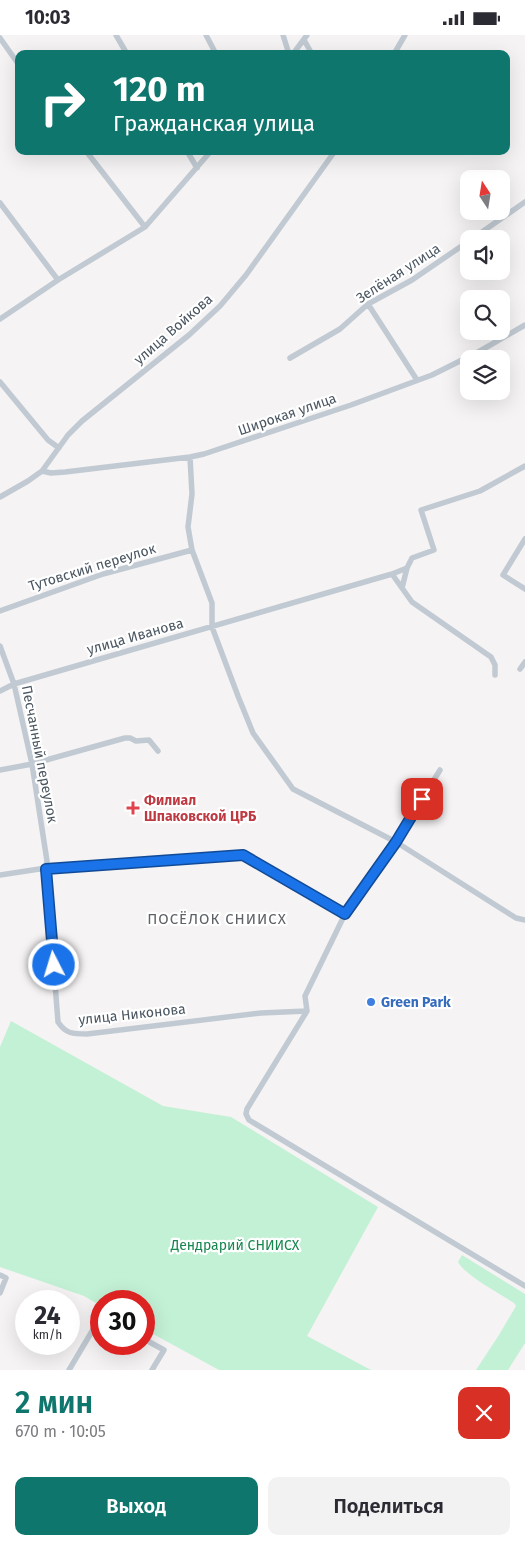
<!DOCTYPE html>
<html lang="ru">
<meta charset="utf-8">
<style>
body{margin:0;font-family:"Fira Sans",sans-serif;background:#f2f2f3;color:#2b2b33;height:100vh;display:flex;flex-direction:column;font-size:19px;white-space:nowrap}
*{box-sizing:border-box;margin:0}
p{font-size:16px;color:#7c7c81}
.icon{flex:none;width:28px;height:28px;fill:none;stroke:currentColor;stroke-width:2;stroke-linecap:round;stroke-linejoin:round}
.map{position:relative;height:1335px;overflow:hidden}
.panel{display:flex;flex-direction:column;background:#fff;flex:1}
.panel>*{flex:none}
.guide{position:absolute;left:15px;top:15px;width:495px;height:105px;border-radius:10px;box-shadow:0 5px 20px #0002;background:#0f766e;color:#fff;overflow:hidden}
.needle{width:32px;rotate:348deg}
.fabs{position:absolute;left:460px;top:135px;display:grid;gap:10px}
.fabs a{display:grid;place-items:center;width:50px;height:50px;border-radius:10px;background:#fff;box-shadow:0 5px 20px #0002;font-size:25px}
.speed{position:absolute;left:15px;top:1255px;display:flex;gap:10px;font-size:25px;font-weight:700;text-align:center}
.speed>*{display:grid;place-content:center;width:65px;height:65px;border-radius:50%;background:#fff;box-shadow:0 5px 20px #0002;line-height:1}
.speed small{font-size:12px;font-weight:400}
.speed .limit{border:8px solid #d22;background:#fff;color:#111}
.pin{position:absolute;display:grid;place-items:center;width:42px;height:42px;color:#fff;margin:-21px;border-radius:10px;box-shadow:0 2px 8px #0006}
.me{position:absolute;width:55px;margin:-28px;rotate:355deg;stroke-linejoin:round;filter:drop-shadow(0 0 4px #0008)}
.turn{display:flex;align-items:center;gap:18px;height:105px;padding:0 15px;font-size:22px}
.turn .icon{width:65px;height:65px;stroke-width:2.5}
.turn b{display:block;font-size:35px;line-height:42px}
.round{display:grid;place-items:center;flex:none;width:52px;height:52px;border-radius:10px;background:#f2f2f3}
.head{display:flex;align-items:center;justify-content:space-between;height:85px;padding:0 15px}
h1{font-size:30px;font-weight:600;line-height:38px;color:#0f766e}
.cta{display:flex;gap:10px;margin-top:auto;padding:10px 15px}
.cta a{flex:1;height:58px;border-radius:10px;background:#0f766e;color:#fff;font-size:20px;font-weight:600;line-height:58px;text-align:center}
.cta a+a{background:#f2f2f3;color:#2b2b33}
.status{display:flex;justify-content:space-between;align-items:center;height:35px;padding:0 25px;background:#fff;direction:ltr}
.status svg{height:14px;fill:currentColor}
.map>svg:first-child{display:block}
.green{fill:#c3f1d5}
.lines{fill:none;stroke-linecap:round;stroke-linejoin:round}
.street{stroke:#c1cad2;stroke-width:5.5}
.route-casing{stroke:#114b97;stroke-width:12}
.route{stroke:#1a73e8;stroke-width:9}
.health-dot{fill:#e0444e;stroke:#fff;stroke-width:2}
.shop-dot{fill:#3f7fe0;stroke:#fff;stroke-width:2}
.labels{text-anchor:middle;stroke-width:4.5;stroke-linejoin:round;paint-order:stroke}
.street-label{font-size:14px;fill:#4a5661;stroke:#fff}
.health-label{font-size:14px;font-weight:bold;fill:#be3a42;stroke:#fff;text-anchor:start}
.shop-label{font-size:14px;font-weight:bold;fill:#366cbe;stroke:#fff;text-anchor:start}
.park-label{font-size:14px;fill:#17864f;stroke:#fff}
.neighbourhood-label{font-size:15px;letter-spacing:1px;fill:#5f6368;stroke:#fff}
</style>
<div class="status"><b>10:03</b><svg viewBox="0 0 49 12"><path d="M0 12V9h3v3zM5 12V6h3v6zM10 12V3h3v9zM15 12V0h3v12zM26 1h20v11H26zM47 4h2v5h-2z"/></svg></div>
<div class="map">
<svg width="525" height="1335" viewBox="0 0 525 1335">
<rect width="100%" height="100%" fill="#f5f3f3"/>
<path class="green" d="M 11,986 L 163,1071 L 231,1082 L 378,1172 L 307,1301 L 371,1335 L 219,1335 L 144,1294 L 144,1266 L 101,1266 L 101,1271 L 84,1261 L 0,1232 L 0,1012 Z
M 462,1220 L 525,1259 L 525,1308 L 508,1335 L 476,1335 L 499,1300 L 516,1271 L 514,1268 C 499,1258 466,1241 458,1227 Z"/>
<g class="lines">
<path class="street" d="M 116,0 L 127,19
M 206,0 L 216,19
M 283,0 L 289,19
M 0,3 L 19,30
M 304,5 L 312,19
M 293,19 L 307,0
M 394,19 L 405,0
M 86,116 L 145,192
M 187,116 L 197,133
M 0,168 L 58,245
M 472,204 L 525,167
M 368,269 L 417,345
M 0,284 L 58,245 L 145,192 L 211,116
M 290,323 L 340,294 L 368,269 L 412,245 L 469,206
M 0,347 L 48,405 L 59,413
M 190,422 L 192,459 L 188,492 L 192,515 L 212,568 L 212,592 L 238,661 L 253,698 L 293,754 L 396,807 L 516,883 L 525,885
M 42,436 L 51,438 L 65,437 L 190,422 L 204,419 L 351,370 L 432,340 L 480,316 L 525,290
M 0,462 L 28,446 L 42,436 L 68,400 L 82,386 L 189,300 L 220,271 L 246,240 L 335,116
M 525,504 L 503,540 L 525,554
M 392,539 L 407,533
M 402,553 L 407,533 L 412,523 L 434,515 L 421,475 L 480,456 L 525,431
M 0,576 L 103,539 L 192,515
M 0,611 L 14,649 L 32,729 L 47,826 L 46,833 L 58,987 C 66,999 73,999 87,999 L 261,978 L 307,976
M 520,634 L 525,627
M 0,656 L 14,649 L 392,539 L 412,567 L 491,622 L 495,630 L 495,640
M 0,735 L 32,729 L 125,703 L 130,703 L 136,706 L 149,705 L 158,716
M 440,735 L 396,807 L 345,879 L 305,961 L 307,976 L 247,1074 L 246,1079 L 249,1085 L 525,1251
M 0,840 L 46,833 L 243,820 L 345,879
M 0,1240 L 6,1243 L 0,1258
M 144,1304 L 164,1315 L 152,1335
M 69,1335 L 101,1281"/>
</g>
<g class="lines">
<defs>
<path id="route" d="M 54,930 L 46,834 L 243,820 L 345,879 L 396,807 L 422,764"/>
</defs>
<use href="#route" class="route-casing"/>
<use href="#route" class="route"/>
</g>
<path class="health-dot" d="M130.5 765.5h5v5h5v5h-5v5h-5v-5h-5v-5h5z"/>
<circle class="shop-dot" cx="371" cy="967" r="5"/>
<g class="labels">
<g class="street-label">
<text transform="translate(398 238) rotate(-33)" y="5">Зелёная улица</text>
<text transform="translate(173 294) rotate(-41)" y="5">улица Войкова</text>
<text transform="translate(287 379) rotate(-19)" y="5">Широкая улица</text>
<text transform="translate(92 532) rotate(-17)" y="5">Тутовский переулок</text>
<text transform="translate(135 601) rotate(-16)" y="5">улица Иванова</text>
<text transform="translate(40 719) rotate(79)" y="5">Песчанный переулок</text>
<text transform="translate(132 979) rotate(-6)" y="5">улица Никонова</text>
</g>
<g class="health-label">
<text x="144" y="770">Филиал<tspan x="144" dy="16">Шпаковской ЦРБ</tspan></text>
</g>
<g class="shop-label">
<text x="381" y="972">Green Park</text>
</g>
<g class="park-label">
<text x="235" y="1215">Дендрарий СНИИСХ</text>
</g>
<g class="neighbourhood-label">
<text x="217" y="889">ПОСЁЛОК СНИИСХ</text>
</g>
</g>
</svg>
<div class="fabs">
<a><svg class="needle" viewBox="-14 -14 28 28"><path d="M0-13l5 13h-10z" fill="#e53935"/><path d="M0 13l5-13h-10z" fill="#7c7c81"/></svg></a>
<a><svg class="icon" aria-label="sound" viewBox="0 0 24 24"><path d="M4 9h4l5-4v14l-5-4H4zM17 9q2 3 0 6"/></svg></a>
<a><svg class="icon" aria-label="search" viewBox="0 0 24 24"><circle cx="10" cy="10" r="6"/><path d="M15 15l6 6"/></svg></a>
<a><svg class="icon" aria-label="layers" viewBox="0 0 24 24"><path d="M12 4l9 5-9 5-9-5zM3 14l9 5 9-5"/></svg></a>
</div>
<div class="speed"><div>24<small>km/h</small></div><div class="limit">30</div></div>
<div class="pin" style="left:422px;top:764px;background:#d93025"><svg class="icon" aria-label="arrive" viewBox="0 0 24 24"><path d="M6 21V4h12l-3 4 3 4H6"/></svg></div>
<svg class="me" style="left:54px;top:930px" viewBox="-20 -20 40 40"><circle r="17" fill="#1a73e8" stroke="#fff" stroke-width="3"/><path d="M0-11L8 9 0 5-8 9z" fill="#fff"/></svg>
<div class="guide">
<div class="turn"><svg class="icon" aria-label="right" viewBox="0 0 24 24"><path d="M7 20v-9h11M14 6l5 5-5 5"/></svg><div><b>120 m</b>Гражданская улица</div></div>
</div>
</div>
<section class="panel">
<div class="head"><div><h1>2 мин</h1><p>670 m · 10:05</p></div><a class="round" style="background:#d93025;color:#fff"><svg class="icon" aria-label="close" viewBox="0 0 24 24"><path d="M6 6l12 12M18 6L6 18"/></svg></a></div>
<div class="cta"><a>Выход</a><a>Поделиться</a></div>
</section>
